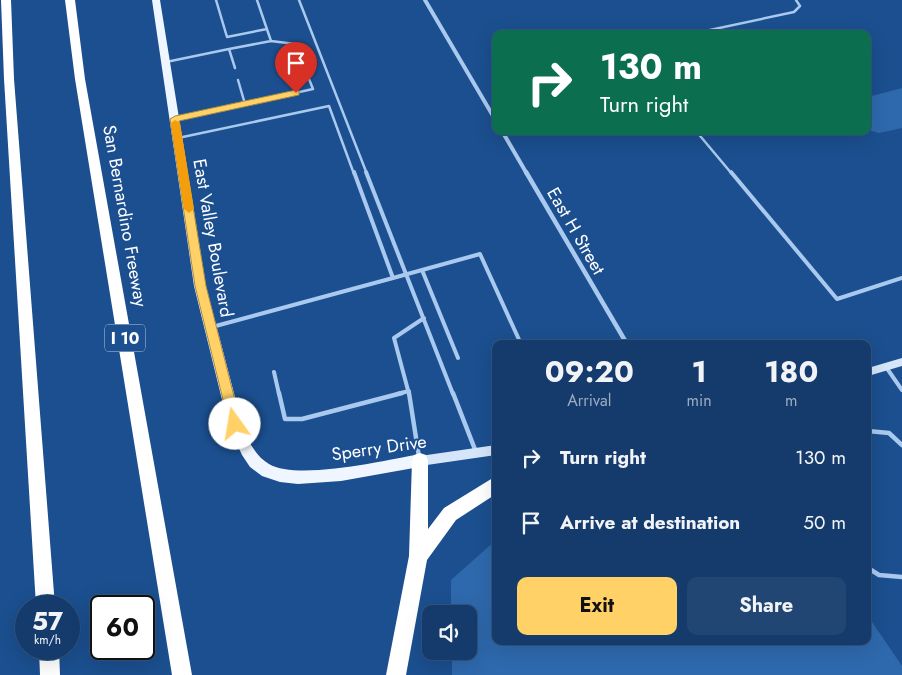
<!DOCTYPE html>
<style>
body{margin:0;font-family:Jost,sans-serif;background:#214673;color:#f1f3f6;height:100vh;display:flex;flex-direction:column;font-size:19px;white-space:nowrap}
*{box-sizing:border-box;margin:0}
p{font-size:16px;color:#9dadc1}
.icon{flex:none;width:28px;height:28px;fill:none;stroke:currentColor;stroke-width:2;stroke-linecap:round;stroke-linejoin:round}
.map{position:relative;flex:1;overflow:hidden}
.panel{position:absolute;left:492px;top:340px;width:379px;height:305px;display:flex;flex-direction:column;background:#143b6b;border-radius:10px;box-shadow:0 5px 20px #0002,0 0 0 1px #33557e}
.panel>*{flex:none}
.top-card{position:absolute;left:492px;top:30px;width:379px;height:105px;border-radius:10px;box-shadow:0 5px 20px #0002,0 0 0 1px #33557e;background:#0b6e4f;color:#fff;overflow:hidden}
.tools{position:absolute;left:422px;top:605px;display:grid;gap:10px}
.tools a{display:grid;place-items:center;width:55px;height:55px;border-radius:10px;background:#143b6b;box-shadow:0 5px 20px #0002,0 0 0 1px #33557e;font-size:25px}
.speed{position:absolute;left:15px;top:595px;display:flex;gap:10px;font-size:25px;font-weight:700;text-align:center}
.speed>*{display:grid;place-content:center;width:65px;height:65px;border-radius:50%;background:#143b6b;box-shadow:0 5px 20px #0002,0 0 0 1px #33557e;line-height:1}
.speed small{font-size:12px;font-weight:400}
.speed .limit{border:2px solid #111;border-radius:8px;background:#fff;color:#111}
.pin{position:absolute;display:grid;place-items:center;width:42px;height:42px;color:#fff;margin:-51px -21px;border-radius:50% 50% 50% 0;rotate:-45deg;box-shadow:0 0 5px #0007}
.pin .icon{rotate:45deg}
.me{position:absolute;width:55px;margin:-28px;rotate:347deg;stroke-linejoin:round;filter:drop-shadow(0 0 4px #0008)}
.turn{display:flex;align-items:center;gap:18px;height:105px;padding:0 25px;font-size:22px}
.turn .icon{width:65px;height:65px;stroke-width:2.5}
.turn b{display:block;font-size:35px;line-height:42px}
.eta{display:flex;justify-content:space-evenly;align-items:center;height:85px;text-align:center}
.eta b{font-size:30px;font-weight:700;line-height:35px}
.cta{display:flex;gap:10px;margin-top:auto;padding:10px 25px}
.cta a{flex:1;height:58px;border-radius:10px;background:#ffd166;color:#111;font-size:20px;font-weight:700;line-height:58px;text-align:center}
.cta a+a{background:#214673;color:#f1f3f6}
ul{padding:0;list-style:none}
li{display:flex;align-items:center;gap:15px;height:65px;padding:0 25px}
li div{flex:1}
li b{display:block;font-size:19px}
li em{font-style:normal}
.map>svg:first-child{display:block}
.green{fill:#2e69ad}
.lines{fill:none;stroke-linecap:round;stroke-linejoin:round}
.lane-far2{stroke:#a9c9ee;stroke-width:2.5}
.lane-far1{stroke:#a9c9ee;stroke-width:4}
.lane{stroke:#a9c9ee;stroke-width:4.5}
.street-far1{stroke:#a9c9ee;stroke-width:4}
.street{stroke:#a9c9ee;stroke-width:4.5}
.secondary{fill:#d6e6fa;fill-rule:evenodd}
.primary{fill:#f0f6ff;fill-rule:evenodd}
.highway{fill:#fff;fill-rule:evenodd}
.route{fill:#ffd166;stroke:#a68842}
.slow{fill:#f59e0b}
.labels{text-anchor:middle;stroke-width:4;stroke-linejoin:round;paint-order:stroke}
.shield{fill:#1b4f8f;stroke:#bbcadd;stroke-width:1}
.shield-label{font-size:16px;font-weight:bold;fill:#fff}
.street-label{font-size:18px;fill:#fff;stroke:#1b4f8f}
</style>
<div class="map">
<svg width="902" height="675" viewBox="0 0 902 675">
<rect width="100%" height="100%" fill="#1b4f8f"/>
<path class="green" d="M 902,88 L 902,128 L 879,133 L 868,130 L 868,97 Z
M 496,540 L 496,641 L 868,641 L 868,616 L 902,666 L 902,675 L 452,675 L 452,651 L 469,651 L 469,614 L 451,614 L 451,580 Z"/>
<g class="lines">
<path class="lane-far2" d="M 216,0 L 227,37 L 267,29
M 299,0 L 367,174
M 691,34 L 794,12 L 800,6 L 796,0
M 166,62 L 229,49
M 235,68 L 229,49 L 271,41 L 257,0
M 245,104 L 313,89 L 295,44 L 271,41
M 175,119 L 245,104 L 238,80
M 696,131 L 732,174
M 178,138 L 329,106 L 354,174"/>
<path class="lane-far1" d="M 366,172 L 453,394
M 731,172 L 837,299 L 902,278
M 422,270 L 458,358
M 393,278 L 480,254 L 521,344
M 212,327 L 393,278 L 354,172
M 886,367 L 902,390
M 274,372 L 279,394
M 397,394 L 409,391
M 409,394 L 394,338 L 424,318"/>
<path class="lane" d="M 279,393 L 285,419 L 302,419 L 402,393
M 409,393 L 419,457
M 453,393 L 476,452
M 868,431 L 889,433 L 902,445
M 868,568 L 879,575 L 902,577"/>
<path class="street-far1" d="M 425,0 L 496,121
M 502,131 L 527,174"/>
<path class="street" d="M 526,172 L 627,344"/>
<path class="secondary" d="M 902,358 L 902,366 L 868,376 L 868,368 Z
M 496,445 L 496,455 L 420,466 L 416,465 L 414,461 L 416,457 L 420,456 Z"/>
<path class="primary" d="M 152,0 L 160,0 L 206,286 L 242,424 C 247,439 255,456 269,464 C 298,481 386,460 420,454 L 425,456 L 427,461 L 425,466 L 341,481 L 298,484 L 280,482 L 262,476 L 250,467 L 242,455 L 228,424 L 194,286 Z"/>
<path class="highway" d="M 1,0 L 11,0 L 14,79 L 55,606 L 36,606 L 4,79 Z
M 65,0 L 75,0 L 85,79 L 192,675 L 172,675 L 75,79 Z
M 420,453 L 426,455 L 428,461 L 428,529 L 444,508 L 496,476 L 496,494 L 456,520 L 427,560 L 406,675 L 386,675 L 409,556 L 412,461 L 414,455 Z
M 39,649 L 59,649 L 60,675 L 40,675 Z"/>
</g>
<path class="route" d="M 296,90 L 299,91 L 299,95 L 179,121 L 206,286 L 241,424 L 239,428 L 235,430 L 230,428 L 229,424 L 195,286 L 170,119 L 175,116 Z"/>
<path class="slow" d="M 175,120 L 180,123 L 194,209 L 189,213 L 184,209 L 171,123 Z"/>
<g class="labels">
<rect class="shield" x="105" y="324.5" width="40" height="27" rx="4"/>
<g class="shield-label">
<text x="125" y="344">I 10</text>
</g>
<g class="street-label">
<text transform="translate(125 216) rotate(80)" y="6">San Bernardino Freeway</text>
<text transform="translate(576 231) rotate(60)" y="6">East H Street</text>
<text transform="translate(213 238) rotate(80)" y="6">East Valley Boulevard</text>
<text transform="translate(379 448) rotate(-8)" y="6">Sperry Drive</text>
</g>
</g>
</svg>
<div class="tools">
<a><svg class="icon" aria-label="sound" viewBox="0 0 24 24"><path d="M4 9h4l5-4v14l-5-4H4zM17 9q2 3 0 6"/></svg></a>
</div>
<div class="speed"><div>57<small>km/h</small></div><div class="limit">60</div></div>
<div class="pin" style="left:296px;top:93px;background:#d93025"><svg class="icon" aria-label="arrive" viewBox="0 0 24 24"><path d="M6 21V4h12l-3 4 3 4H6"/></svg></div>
<svg class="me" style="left:235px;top:424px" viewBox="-20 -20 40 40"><circle r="19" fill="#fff"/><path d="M0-13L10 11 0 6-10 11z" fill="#ffd166"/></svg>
<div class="top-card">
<div class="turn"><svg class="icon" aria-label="right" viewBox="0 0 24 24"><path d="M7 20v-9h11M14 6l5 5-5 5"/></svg><div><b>130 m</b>Turn right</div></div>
</div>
<section class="panel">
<div class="eta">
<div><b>09:20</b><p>Arrival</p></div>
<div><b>1</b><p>min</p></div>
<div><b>180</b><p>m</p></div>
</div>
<ul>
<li><svg class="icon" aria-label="right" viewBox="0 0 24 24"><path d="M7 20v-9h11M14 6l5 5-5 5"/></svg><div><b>Turn right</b></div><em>130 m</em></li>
<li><svg class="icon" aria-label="arrive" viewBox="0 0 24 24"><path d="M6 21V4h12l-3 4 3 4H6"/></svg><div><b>Arrive at destination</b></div><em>50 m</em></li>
</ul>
<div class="cta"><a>Exit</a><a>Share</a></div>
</section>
</div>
